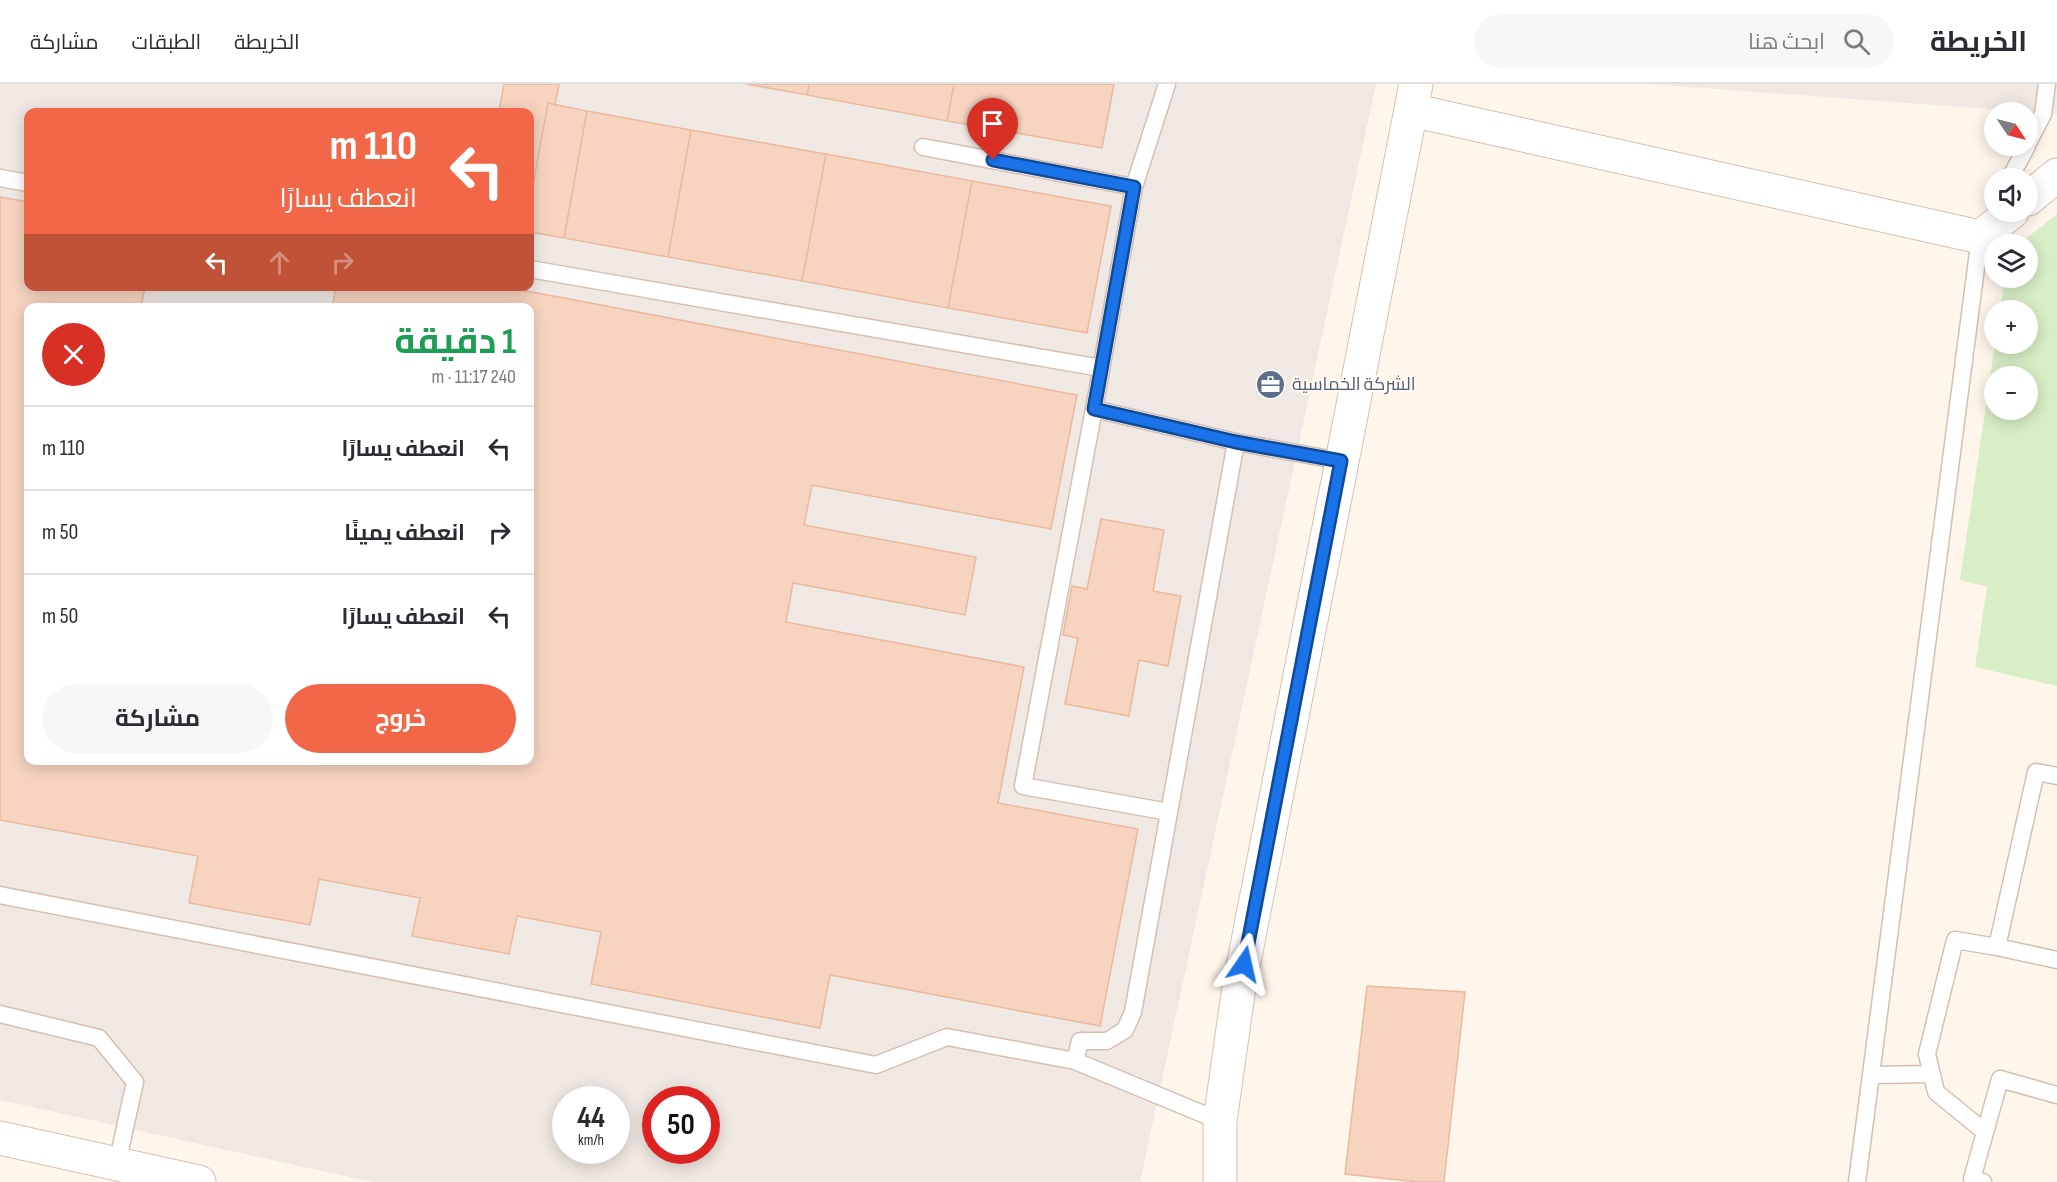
<!DOCTYPE html>
<html lang="ar">
<meta charset="utf-8">
<style>
body{margin:0;font-family:"Sofia Sans Condensed",Cairo,sans-serif;background:#f7f7f7;color:#2b2b33;direction:rtl;height:100vh;display:flex;flex-direction:column;font-size:22px;white-space:nowrap}
*{box-sizing:border-box;margin:0}
p{font-size:20px;color:#7c7c81}
.icon{flex:none;width:33px;height:33px;fill:none;stroke:currentColor;stroke-width:2;stroke-linecap:round;stroke-linejoin:round}
.map{position:relative;flex:1;overflow:hidden;direction:ltr}
.side{position:absolute;left:24px;top:219px;width:510px;height:462px;display:flex;flex-direction:column;background:#fff;border-radius:12px;box-shadow:0 3px 15px #0003;direction:rtl}
.side>*{flex:none}
.guide{position:absolute;left:24px;top:24px;width:510px;height:183px;border-radius:12px;box-shadow:0 3px 15px #0003;direction:rtl;background:#f16747;color:#fff;overflow:hidden}
.needle{width:39px;rotate:125deg}
.controls{position:absolute;left:1984px;top:18px;display:grid;gap:12px}
.controls a{display:grid;place-items:center;width:54px;height:54px;border-radius:50%;background:#fff;box-shadow:0 3px 15px #0003;font-size:30px}
.speed{position:absolute;left:552px;top:1002px;display:flex;gap:12px;font-size:30px;font-weight:700;text-align:center}
.speed>*{display:grid;place-content:center;width:78px;height:78px;border-radius:50%;background:#fff;box-shadow:0 3px 15px #0003;line-height:1}
.speed small{font-size:15px;font-weight:400}
.speed .limit{border:9px solid #d22;background:#fff;color:#111}
.pin{position:absolute;display:grid;place-items:center;width:51px;height:51px;color:#fff;margin:-62px -26px;border-radius:50% 50% 50% 0;rotate:-45deg;box-shadow:0 0 6px #0007}
.pin .icon{rotate:45deg}
.me{position:absolute;width:66px;margin:-33px;rotate:11deg;stroke-linejoin:round;filter:drop-shadow(0 0 4px #0008)}
.turn{display:flex;align-items:center;gap:21px;height:126px;padding:0 18px;font-size:27px}
.turn .icon{width:78px;height:78px;stroke-width:2.5}
.turn b{display:block;font-size:42px;line-height:51px}
.lanes{display:flex;align-items:center;height:57px;padding:0 18px;background:#0003;justify-content:center;gap:30px;direction:ltr}
.lanes .off{opacity:.35}
.round{display:grid;place-items:center;flex:none;width:63px;height:63px;border-radius:32px;background:#f7f7f7}
.summary{display:flex;align-items:center;justify-content:space-between;height:102px;padding:0 18px}
h1{font-size:36px;font-weight:700;line-height:45px;color:#1e9e55}
.button{display:flex;gap:12px;margin-top:auto;padding:12px 18px}
.button a{flex:1;height:69px;border-radius:36px;background:#f16747;color:#fff;font-size:24px;font-weight:700;line-height:69px;text-align:center}
.button a+a{background:#f7f7f7;color:#2b2b33}
ul{padding:0;list-style:none}
li{display:flex;align-items:center;gap:18px;height:84px;padding:0 18px;border-top:2px solid #e1e1e2}
li div{flex:1}
li b{display:block;font-size:22px}
li em{font-style:normal}
header{display:flex;align-items:center;gap:36px;box-sizing:border-box;height:84px;padding:0 30px;background:#fff;border-bottom:2px solid #e1e1e2}
header strong{font-size:28px}
nav{display:flex;gap:33px;margin-inline-start:auto;font-size:21px}
.search{width:420px;height:54px;background:#f7f7f7;display:flex;align-items:center;gap:15px;box-sizing:border-box;padding:0 21px;border-radius:33px;color:#7c7c81;font-size:22px}
.map>svg:first-child{display:block}
.industrial{fill:#f0e9e3;fill-rule:evenodd}
.green{fill:#d8eec7;fill-rule:evenodd}
.building{fill:#f6d4c0;stroke:#ebb99e;stroke-width:1.5}
.lines{fill:none;stroke-linecap:round;stroke-linejoin:round}
.service-casing{stroke:#d5bfb1;stroke-width:19}
.minor-casing{stroke:#d5bfb1;stroke-width:35}
.tertiary-casing{stroke:#d5bfb1;stroke-width:35}
.secondary-casing{stroke:#d8bfae;stroke-width:35}
.service{stroke:#fff;stroke-width:16}
.minor{stroke:#fff;stroke-width:33}
.tertiary{stroke:#fff;stroke-width:33}
.secondary{stroke:#fff;stroke-width:33}
.route-casing{stroke:#114b97;stroke-width:15}
.route{stroke:#1a73e8;stroke-width:10}
.labels{text-anchor:middle;stroke-width:4.5;stroke-linejoin:round;paint-order:stroke}
.service-label{font-size:18px;fill:#4e5e75;stroke:#fffaf3;text-anchor:start}
</style>
<header>
<strong>الخريطة</strong>
<div class="search"><svg class="icon" aria-label="search" viewBox="0 0 24 24"><circle cx="10" cy="10" r="6"/><path d="M15 15l6 6"/></svg>ابحث هنا</div>
<nav><a>الخريطة</a><a>الطبقات</a><a>مشاركة</a></nav>
</header>
<div class="map">
<svg width="2057" height="1098" viewBox="0 0 2057 1098">
<rect width="100%" height="100%" fill="#fef6eb"/>
<path class="industrial" d="M 0,0 L 1376,0 L 1140,1098 L 372,1098 L 0,1016 ZM 28,28 L 530,28 L 530,202 L 28,202 ZM 28,224 L 530,224 L 530,676 L 28,676 ZM 566,1016 L 616,1016 L 616,1066 L 566,1066 ZM 656,1016 L 706,1016 L 706,1066 L 656,1066 Z
M 1649,0 L 2057,0 L 2057,30 Z"/>
<path class="green" d="M 2057,130 L 2057,602 L 1975,583 L 1987,503 L 1960,496 L 1995,260 L 2028,260 L 2028,226 L 2000,226 L 2005,194 L 2028,194 L 2028,160 L 2019,160 ZM 1995,292 L 2028,292 L 2028,326 L 1995,326 Z"/>
<path class="building" d="M 504,0 L 559,0 L 555,21 L 548,19 L 530,117 L 530,28 L 499,28 Z
M 746,0 L 809,0 L 807,11 Z
M 809,0 L 954,0 L 947,37 L 807,11 Z
M 954,0 L 1114,0 L 1102,64 L 947,37 Z
M 548,19 L 587,27 L 564,154 L 530,148 L 530,117 Z
M 587,27 L 691,46 L 668,173 L 564,154 Z
M 691,46 L 826,70 L 802,197 L 668,173 Z
M 826,70 L 972,97 L 948,224 L 802,197 Z
M 972,97 L 1111,122 L 1087,249 L 948,224 Z
M 0,113 L 28,118 L 28,202 L 145,202 L 141,224 L 28,224 L 28,676 L 530,676 L 530,224 L 332,224 L 336,202 L 500,202 L 1077,311 L 1051,445 L 812,401 L 804,441 L 976,473 L 965,531 L 793,499 L 786,538 L 1024,583 L 998,719 L 1138,745 L 1100,942 L 830,891 L 820,944 L 591,900 L 601,848 L 517,832 L 509,870 L 412,852 L 420,814 L 319,795 L 310,841 L 189,819 L 198,772 L 0,736 Z
M 1101,435 L 1164,446 L 1153,507 L 1181,512 L 1168,582 L 1139,576 L 1129,632 L 1065,620 L 1078,554 L 1063,551 L 1072,502 L 1087,505 Z
M 1367,902 L 1465,908 L 1444,1098 L 1418,1098 L 1345,1090 Z"/>
<g class="lines">
<defs>
<path id="service" d="M 1167,0 L 1134,103 L 1094,325 L 1236,358
M 2028,59 L 2043,30 L 2047,0
M 923,63 L 1134,103
M 0,94 L 28,99
M 2010,94 L 2027,62
M 530,185 L 1101,284
M 1094,325 L 1023,702 L 1169,728
M 2057,692 L 2036,688 L 1997,863 L 2057,876
M 0,811 L 876,981 L 947,953 L 1075,977 L 1220,1037
M 0,930 L 99,954 L 135,998 L 117,1080
M 1075,977 L 1080,957 L 1107,957 L 1125,946 L 1133,928 L 1236,358 L 1341,377
M 1871,991 L 1932,990
M 1985,1048 L 1936,1008 L 1927,970 L 1955,856 L 1997,863
M 1857,1098 L 1980,153 L 1983,148
M 1983,1098 L 1972,1095 L 2000,995 L 2057,1011"/>
<path id="minor" d="M 0,1054 L 199,1098"/>
<path id="tertiary" d="M 1411,26 L 1980,153 L 2012,128
M 2028,115 L 2057,91"/>
<path id="secondary" d="M 1220,1098 L 1220,1037 L 1239,903 L 1416,0"/>
</defs>
<use href="#service" class="service-casing"/>
<use href="#minor" class="minor-casing"/>
<use href="#tertiary" class="tertiary-casing"/>
<use href="#secondary" class="secondary-casing"/>
<use href="#service" class="service"/>
<use href="#minor" class="minor"/>
<use href="#tertiary" class="tertiary"/>
<use href="#secondary" class="secondary"/>
</g>
<g class="lines">
<defs>
<path id="route" d="M 993,76 L 1134,103 L 1094,325 L 1236,358 L 1341,377 L 1244,880"/>
</defs>
<use href="#route" class="route-casing"/>
<use href="#route" class="route"/>
</g>
<defs>
<symbol id="office-disc" viewBox="-11 -11 22 22"><circle r="9.5" fill="#5c6f8a" stroke="#fffaf3"/><path d="M-6-3h4V-5.5h4V-3h4V5H-6ZM-1-4.5V-3h2v-1.5ZM-6 0V1H6V0Z" fill="#fff"/></symbol>
</defs>
<g fill-rule="evenodd">
<use href="#office-disc" x="1254" y="284" width="33" height="33"/>
</g>
<g class="labels">
<g class="service-label">
<text x="1292" y="306">الشركة الخماسية</text>
</g>
</g>
</svg>
<div class="controls">
<a><svg class="needle" viewBox="-14 -14 28 28"><path d="M0-13l5 13h-10z" fill="#e53935"/><path d="M0 13l5-13h-10z" fill="#7c7c81"/></svg></a>
<a><svg class="icon" aria-label="sound" viewBox="0 0 24 24"><path d="M4 9h4l5-4v14l-5-4H4zM17 9q2 3 0 6"/></svg></a>
<a><svg class="icon" aria-label="layers" viewBox="0 0 24 24"><path d="M12 4l9 5-9 5-9-5zM3 14l9 5 9-5"/></svg></a>
<a>+</a>
<a>−</a>
</div>
<div class="speed"><div>44<small>km/h</small></div><div class="limit">50</div></div>
<div class="pin" style="left:993px;top:76px;background:#d93025"><svg class="icon" aria-label="arrive" viewBox="0 0 24 24"><path d="M6 21V4h12l-3 4 3 4H6"/></svg></div>
<svg class="me" style="left:1244px;top:880px" viewBox="-20 -20 40 40"><path d="M0-17L14 15 0 8-14 15z" fill="#1a73e8" stroke="#fff" stroke-width="4"/></svg>
<div class="guide">
<div class="turn"><svg class="icon" aria-label="left" viewBox="0 0 24 24"><path d="M17 20v-9H6M10 6l-5 5 5 5"/></svg><div><b>110 m</b>انعطف يسارًا</div></div>
<div class="lanes"><svg class="icon" aria-label="left" viewBox="0 0 24 24"><path d="M17 20v-9H6M10 6l-5 5 5 5"/></svg><svg class="icon off" aria-label="ahead" viewBox="0 0 24 24"><path d="M12 20V5M6 11l6-6 6 6"/></svg><svg class="icon off" aria-label="right" viewBox="0 0 24 24"><path d="M7 20v-9h11M14 6l5 5-5 5"/></svg></div>
</div>
<section class="side">
<div class="summary"><div><h1>1 دقيقة</h1><p>240 m · 11:17</p></div><a class="round" style="background:#d93025;color:#fff"><svg class="icon" aria-label="close" viewBox="0 0 24 24"><path d="M6 6l12 12M18 6L6 18"/></svg></a></div>
<ul>
<li><svg class="icon" aria-label="left" viewBox="0 0 24 24"><path d="M17 20v-9H6M10 6l-5 5 5 5"/></svg><div><b>انعطف يسارًا</b></div><em>110 m</em></li>
<li><svg class="icon" aria-label="right" viewBox="0 0 24 24"><path d="M7 20v-9h11M14 6l5 5-5 5"/></svg><div><b>انعطف يمينًا</b></div><em>50 m</em></li>
<li><svg class="icon" aria-label="left" viewBox="0 0 24 24"><path d="M17 20v-9H6M10 6l-5 5 5 5"/></svg><div><b>انعطف يسارًا</b></div><em>50 m</em></li>
</ul>
<div class="button"><a>خروج</a><a>مشاركة</a></div>
</section>
</div>
